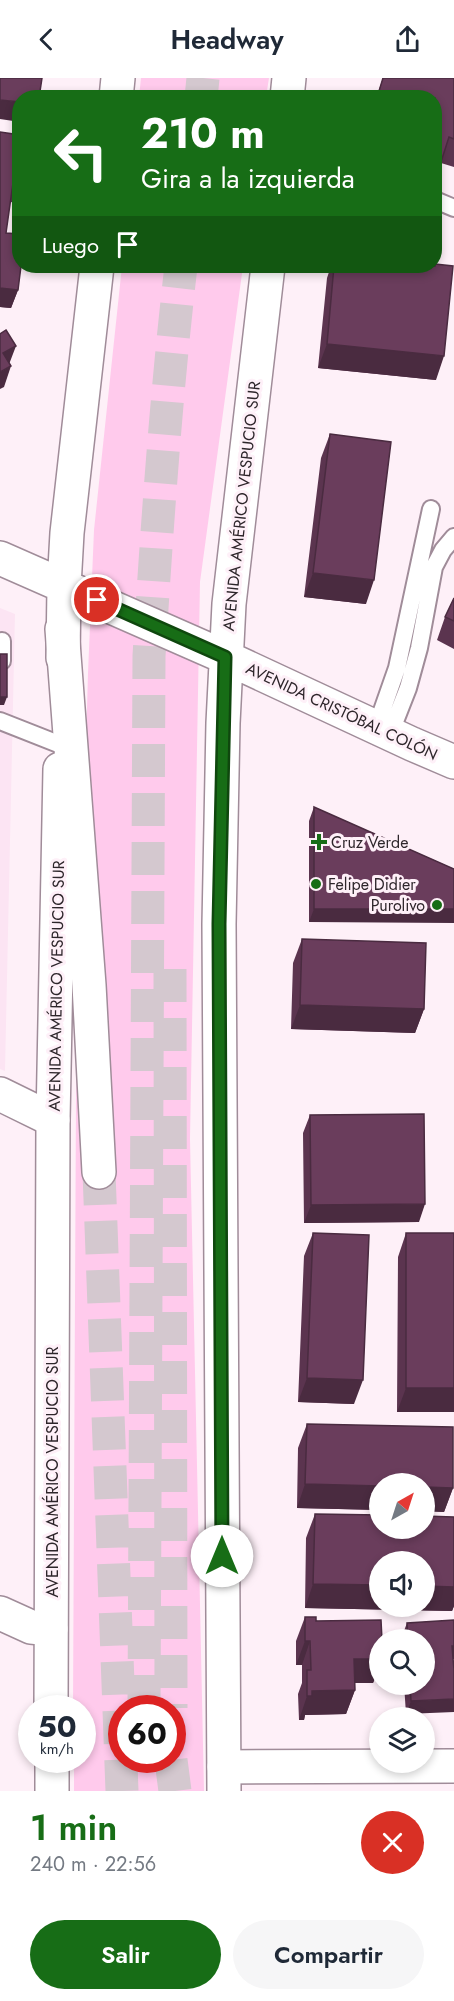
<!DOCTYPE html>
<html lang="es">
<meta charset="utf-8">
<style>
body{margin:0;font-family:Jost,sans-serif;background:#f6f6f7;color:#1f2937;height:100vh;display:flex;flex-direction:column;font-size:22px;white-space:nowrap}
*{box-sizing:border-box;margin:0}
p{font-size:20px;color:#747a83}
.icon{flex:none;width:33px;height:33px;fill:none;stroke:currentColor;stroke-width:2;stroke-linecap:round;stroke-linejoin:round}
.map{position:relative;height:1713px;overflow:hidden}
.sheet{display:flex;flex-direction:column;background:#fff;flex:1}
.sheet>*{flex:none}
.top-card{position:absolute;left:12px;top:12px;width:430px;height:183px;border-radius:24px;box-shadow:0 3px 9px #0003;background:#176d16;color:#fff;overflow:hidden}
.needle{width:39px;rotate:39deg}
.buttons{position:absolute;left:369px;top:1395px;display:grid;gap:12px}
.buttons a{display:grid;place-items:center;width:66px;height:66px;border-radius:50%;background:#fff;box-shadow:0 3px 9px #0003;font-size:30px}
.speed{position:absolute;left:18px;top:1617px;display:flex;gap:12px;font-size:30px;font-weight:700;text-align:center}
.speed>*{display:grid;place-content:center;width:78px;height:78px;border-radius:50%;background:#fff;box-shadow:0 3px 9px #0003;line-height:1}
.speed small{font-size:15px;font-weight:400}
.speed .limit{border:9px solid #d22;background:#fff;color:#111}
.pin{position:absolute;display:grid;place-items:center;width:51px;height:51px;color:#fff;margin:-26px;border:3px solid #fff;border-radius:50%;box-shadow:0 2px 6px #0007}
.me{position:absolute;width:66px;margin:-33px;rotate:0deg;stroke-linejoin:round;filter:drop-shadow(0 0 4px #0008)}
.turn{display:flex;align-items:center;gap:21px;height:126px;padding:0 30px;font-size:27px}
.turn .icon{width:78px;height:78px;stroke-width:2.5}
.turn b{display:block;font-size:42px;line-height:51px}
.then{display:flex;align-items:center;height:57px;padding:0 30px;background:#0003;gap:12px;font-size:22px}
.round{display:grid;place-items:center;flex:none;width:63px;height:63px;border-radius:32px;background:#f6f6f7}
.headline{display:flex;align-items:center;justify-content:space-between;height:102px;padding:0 30px}
h1{font-size:36px;font-weight:600;line-height:45px;color:#176d16}
.cta{display:flex;gap:12px;margin-top:auto;padding:12px 30px}
.cta a{flex:1;height:69px;border-radius:36px;background:#176d16;color:#fff;font-size:24px;font-weight:600;line-height:69px;text-align:center}
.cta a+a{background:#f6f6f7;color:#1f2937}
header{display:flex;justify-content:space-between;align-items:center;height:78px;padding:0 30px;background:#fff;font-size:27px;font-weight:600}
.map>svg:first-child{display:block}
.built{fill:#fce4f3}
.green{fill:#ffcaec;fill-rule:evenodd}
.lines{fill:none;stroke-linecap:round;stroke-linejoin:round}
.highway-tunnel{stroke:#d4c8cf;stroke-width:33;stroke-dasharray:33 16;stroke-linecap:butt}
.lane-casing{stroke:#a08c99;stroke-width:20}
.street-casing{stroke:#a08c99;stroke-width:36}
.primary-casing{stroke:#a08c99;stroke-width:36}
.highway-casing{stroke:#a08c99;stroke-width:36}
.lane{stroke:#fff;stroke-width:16}
.street{stroke:#fff;stroke-width:33}
.primary{stroke:#fff;stroke-width:33}
.highway{stroke:#fff;stroke-width:33}
.wall{fill:#5b344f}
.shaded-wall{fill:#4a2b40}
.building{fill:#6a3d5c;stroke:#4a2b40;stroke-width:1.5}
.route-casing{stroke:#0f470e;stroke-width:15}
.route{stroke:#176d16;stroke-width:10}
.poi-dot{fill:#176d16;stroke:#fef0f8;stroke-width:2}
.labels{text-anchor:middle;stroke-width:6;stroke-linejoin:round;paint-order:stroke}
.street-label{font-size:16px;fill:#2e262b;stroke:#fef0f8}
.poi-label{font-size:16px;fill:#2e262b;stroke:#fef0f8;text-anchor:start}
</style>
<header><svg class="icon" aria-label="back" viewBox="0 0 24 24"><path d="M15 5l-7 7 7 7"/></svg>Headway<svg class="icon" aria-label="share" viewBox="0 0 24 24"><path d="M12 15V3M7 8l5-5 5 5M5 13v7h14v-7"/></svg></header>
<div class="map">
<svg width="454" height="1713" viewBox="0 0 454 1713">
<rect width="100%" height="100%" fill="#fef0f8"/>
<path class="built" d="M 0,530 L 15,536 L 5,993 L 0,991 Z"/>
<path class="green" d="M 141,0 L 269,0 L 266,19 L 139,19 Z
M 122,188 L 243,188 L 200,504 L 190,1061 L 204,1713 L 74,1713 L 74,1682 L 82,1682 L 82,1630 L 73,1630 L 76,1018 L 88,595 L 94,452 ZM 122,1630 L 172,1630 L 172,1682 L 122,1682 Z"/>
<g class="lines">
<path class="highway-tunnel" d="M 201,20 L 203,0
M 170,891 L 171,1630
M 99,1094 L 122,1713
M 144,1630 L 149,578 C 157,448 166,317 181,188
M 171,1682 L 175,1713"/>
<defs>
<path id="lane" d="M 435,122 L 454,130
M 2,563 L 2,583
M 0,643 L 61,667
M 376,650 L 397,590 L 431,431
M 390,656 L 408,610 L 419,570 L 434,489 L 443,472 L 454,459"/>
<path id="street" d="M 0,1016 L 53,1042
M 0,1535 L 31,1549 L 51,1551
M 224,1689 L 454,1688"/>
<path id="primary" d="M 116,20 L 118,0
M 287,20 L 289,0
M 0,480 L 225,579 L 412,666 L 454,684
M 63,580 L 64,508 L 67,455 L 97,188
M 51,1630 L 53,1042 L 60,691
M 52,1682 L 52,1713
M 224,1713 L 219,846 L 223,645 L 229,526 L 268,188"/>
<path id="highway" d="M 62,551 L 89,907 L 99,1094"/>
</defs>
<use href="#lane" class="lane-casing"/>
<use href="#street" class="street-casing"/>
<use href="#primary" class="primary-casing"/>
<use href="#highway" class="highway-casing"/>
<use href="#lane" class="lane"/>
<use href="#street" class="street"/>
<use href="#primary" class="primary"/>
<use href="#highway" class="highway"/>
</g>
<path class="wall" d="M 383,0 L 454,0 L 454,89 L 441,85 L 435,100 L 435,20 L 376,20 Z
M 0,54 L 20,57 L 20,125 L 10,124 L 6,155 L 20,156 L 20,188 L 21,188 L 18,212 L 11,230 L 0,229 Z
M 331,188 L 435,188 L 436,302 L 318,290 L 327,200 Z
M 330,356 L 366,526 L 304,519 L 321,380 Z
M 454,520 L 454,571 L 437,562 L 445,539 Z
M 314,729 L 454,791 L 309,844 L 309,743 Z
M 302,861 L 424,931 L 415,955 L 291,951 L 293,885 Z
M 310,1037 L 419,1144 L 304,1145 L 303,1055 Z
M 313,1155 L 354,1326 L 298,1324 L 304,1178 Z
M 406,1155 L 454,1334 L 397,1334 L 398,1179 Z
M 307,1346 L 453,1410 L 444,1434 L 424,1433 L 424,1406 L 380,1406 L 380,1432 L 297,1430 L 298,1370 Z
M 315,1436 L 454,1439 L 454,1528 L 452,1533 L 305,1530 L 306,1460 Z
M 305,1539 L 380,1562 L 380,1588 L 373,1605 L 355,1605 L 355,1612 L 346,1636 L 305,1637 L 304,1642 L 299,1642 L 298,1616 L 302,1605 L 302,1587 L 296,1587 L 296,1563 Z
M 407,1545 L 453,1581 L 453,1592 L 406,1636 L 404,1606 L 424,1606 L 424,1562 L 402,1562 L 402,1558 Z"/>
<path class="shaded-wall" d="M 0,22 L 20,24 L 20,44 L 0,41 Z
M 0,210 L 18,212 L 11,230 L 0,229 Z
M 327,266 L 444,278 L 436,302 L 318,290 Z
M 16,268 L 8,289 L 3,275 Z
M 11,288 L 4,309 L 0,311 L 0,294 Z
M 313,495 L 374,502 L 366,526 L 304,519 Z
M 0,619 L 7,619 L 4,627 L 0,627 Z
M 314,831 L 454,831 L 454,845 L 309,844 Z
M 300,927 L 424,931 L 415,955 L 291,951 Z
M 425,1126 L 419,1144 L 304,1145 L 311,1127 Z
M 307,1300 L 363,1302 L 354,1326 L 298,1324 Z
M 406,1310 L 454,1310 L 454,1334 L 397,1334 Z
M 305,1406 L 380,1408 L 380,1432 L 297,1430 Z
M 424,1409 L 453,1410 L 444,1434 L 424,1433 Z
M 313,1506 L 380,1507 L 380,1528 L 424,1528 L 424,1508 L 454,1509 L 454,1528 L 452,1533 L 305,1530 Z
M 305,1563 L 310,1563 L 302,1587 L 296,1587 Z
M 452,1568 L 454,1568 L 454,1581 L 447,1581 Z
M 354,1581 L 380,1581 L 380,1588 L 373,1605 L 346,1605 Z
M 355,1612 L 346,1636 L 305,1637 L 304,1642 L 299,1642 L 307,1618 L 312,1613 Z
M 454,1621 L 454,1634 L 406,1636 L 411,1623 Z"/>
<path class="building" d="M 0,0 L 42,0 L 39,20 L 20,20 L 20,24 L 0,22 Z
M 383,0 L 454,0 L 454,61 L 449,59 L 440,87 L 435,85 L 435,20 L 382,20 L 383,15 L 379,13 Z
M 0,54 L 20,57 L 20,106 L 13,105 L 6,155 L 20,156 L 20,188 L 21,188 L 18,212 L 0,210 Z
M 435,186 L 453,188 L 444,278 L 327,266 L 334,188 L 435,188 Z
M 6,252 L 16,268 L 3,275 L 11,288 L 0,294 L 0,256 Z
M 330,356 L 391,364 L 374,502 L 313,495 Z
M 454,520 L 454,543 L 445,539 Z
M 0,576 L 7,576 L 7,619 L 0,619 Z
M 314,729 L 454,791 L 454,831 L 314,831 Z
M 302,861 L 426,865 L 424,931 L 300,927 Z
M 424,1036 L 425,1126 L 311,1127 L 310,1037 Z
M 313,1155 L 369,1157 L 363,1302 L 307,1300 Z
M 406,1155 L 454,1155 L 454,1310 L 406,1310 Z
M 307,1346 L 453,1349 L 453,1410 L 424,1409 L 424,1406 L 380,1406 L 380,1408 L 305,1406 Z
M 315,1436 L 380,1437 L 380,1450 L 424,1450 L 424,1438 L 454,1439 L 454,1509 L 424,1508 L 424,1484 L 380,1484 L 380,1507 L 313,1506 Z
M 305,1539 L 316,1539 L 316,1543 L 381,1542 L 382,1562 L 380,1562 L 380,1581 L 354,1581 L 355,1612 L 312,1613 L 312,1618 L 307,1618 L 307,1592 L 311,1592 L 310,1563 L 305,1563 Z
M 454,1542 L 454,1568 L 452,1568 L 454,1592 L 454,1621 L 411,1623 L 410,1606 L 424,1606 L 424,1562 L 408,1562 L 407,1545 Z"/>
<g class="lines">
<defs>
<path id="route" d="M 97,522 L 225,579 L 219,846 L 222,1478"/>
</defs>
<use href="#route" class="route-casing"/>
<use href="#route" class="route"/>
</g>
<g class="poi-dot">
<path d="M316 755h6v6h6v6h-6v6h-6v-6h-6v-6h6z"/>
<circle cx="316" cy="806" r="6"/>
<circle cx="437" cy="827" r="6"/>
</g>
<g class="labels">
<g class="street-label">
<text transform="translate(241 428) rotate(-84)" y="6">AVENIDA AMÉRICO VESPUCIO SUR</text>
<text transform="translate(342 633) rotate(25)" y="6">AVENIDA CRISTÓBAL COLÓN</text>
<text transform="translate(56 908) rotate(-89)" y="6">AVENIDA AMÉRICO VESPUCIO SUR</text>
<text transform="translate(52 1394) rotate(-90)" y="6">AVENIDA AMÉRICO VESPUCIO SUR</text>
</g>
<g class="poi-label">
<text x="331" y="770">Cruz Verde</text>
<text x="328" y="812">Felipe Didier</text>
<text x="425" y="833" text-anchor="end">Purolivo</text>
</g>
</g>
</svg>
<div class="buttons">
<a><svg class="needle" viewBox="-14 -14 28 28"><path d="M0-13l5 13h-10z" fill="#e53935"/><path d="M0 13l5-13h-10z" fill="#747a83"/></svg></a>
<a><svg class="icon" aria-label="sound" viewBox="0 0 24 24"><path d="M4 9h4l5-4v14l-5-4H4zM17 9q2 3 0 6"/></svg></a>
<a><svg class="icon" aria-label="search" viewBox="0 0 24 24"><circle cx="10" cy="10" r="6"/><path d="M15 15l6 6"/></svg></a>
<a><svg class="icon" aria-label="layers" viewBox="0 0 24 24"><path d="M12 4l9 5-9 5-9-5zM3 14l9 5 9-5"/></svg></a>
</div>
<div class="speed"><div>50<small>km/h</small></div><div class="limit">60</div></div>
<div class="pin" style="left:97px;top:522px;background:#d93025"><svg class="icon" aria-label="arrive" viewBox="0 0 24 24"><path d="M6 21V4h12l-3 4 3 4H6"/></svg></div>
<svg class="me" style="left:222px;top:1478px" viewBox="-20 -20 40 40"><circle r="19" fill="#fff"/><path d="M0-13L10 11 0 6-10 11z" fill="#176d16"/></svg>
<div class="top-card">
<div class="turn"><svg class="icon" aria-label="left" viewBox="0 0 24 24"><path d="M17 20v-9H6M10 6l-5 5 5 5"/></svg><div><b>210 m</b>Gira a la izquierda</div></div>
<div class="then">Luego<svg class="icon" aria-label="arrive" viewBox="0 0 24 24"><path d="M6 21V4h12l-3 4 3 4H6"/></svg></div>
</div>
</div>
<section class="sheet">
<div class="headline"><div><h1>1 min</h1><p>240 m · 22:56</p></div><a class="round" style="background:#d93025;color:#fff"><svg class="icon" aria-label="close" viewBox="0 0 24 24"><path d="M6 6l12 12M18 6L6 18"/></svg></a></div>
<div class="cta"><a>Salir</a><a>Compartir</a></div>
</section>
